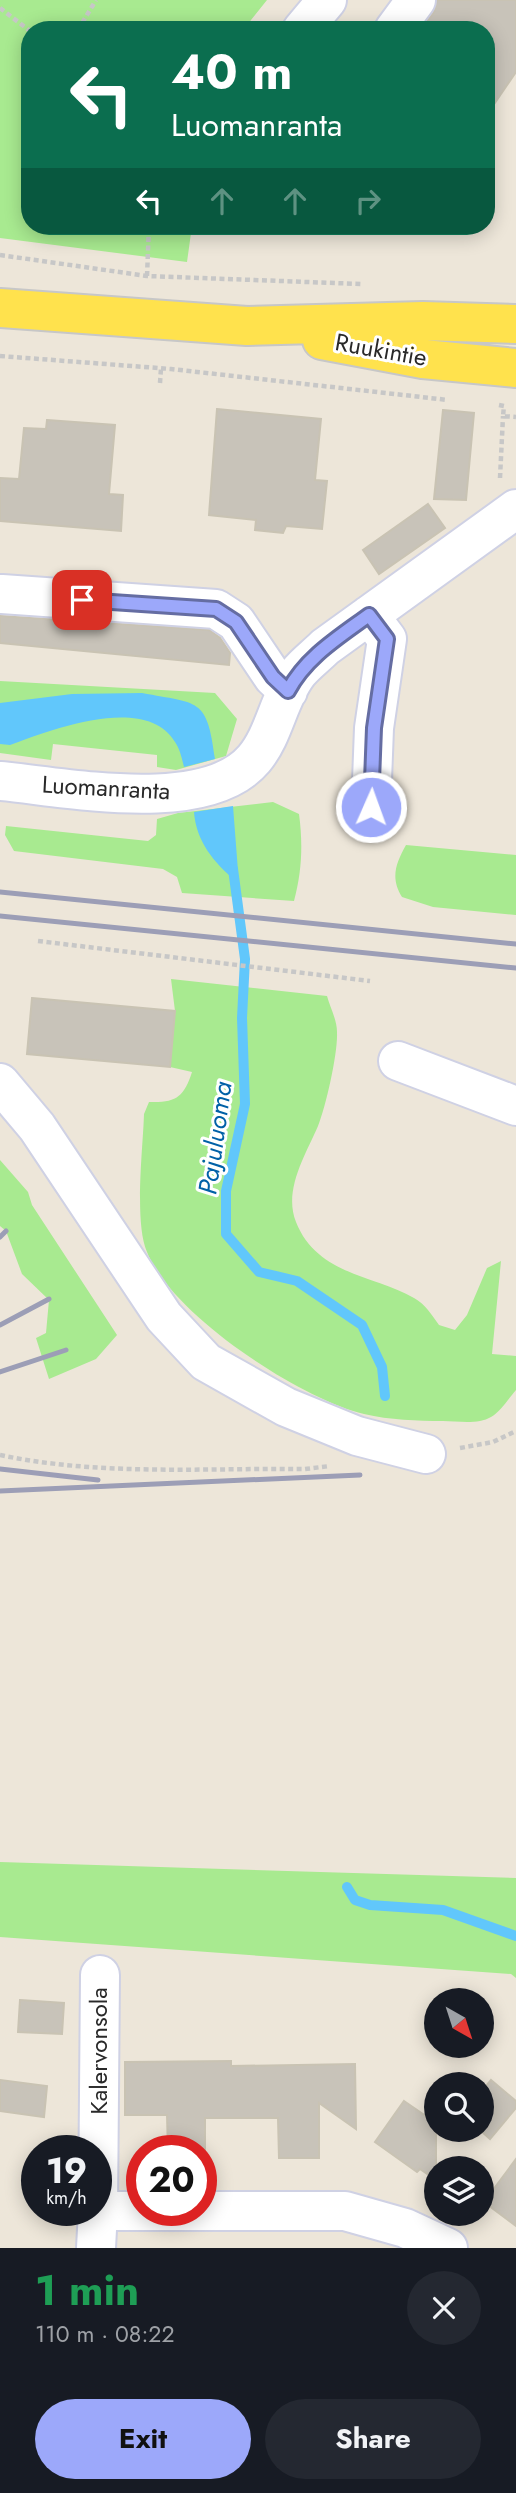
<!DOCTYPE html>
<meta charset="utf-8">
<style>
body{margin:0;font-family:Jost,sans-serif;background:#242831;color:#f1f3f6;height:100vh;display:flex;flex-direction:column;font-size:26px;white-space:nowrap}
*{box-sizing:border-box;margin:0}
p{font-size:23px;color:#9ea1a6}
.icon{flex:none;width:38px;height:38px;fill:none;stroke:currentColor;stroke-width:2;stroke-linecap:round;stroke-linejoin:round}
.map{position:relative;height:2248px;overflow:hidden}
.drawer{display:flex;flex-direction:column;background:#171b24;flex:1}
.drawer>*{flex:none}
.banner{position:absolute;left:21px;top:21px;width:474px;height:214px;border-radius:28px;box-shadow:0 4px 18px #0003;background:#0b6e4f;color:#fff;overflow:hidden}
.needle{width:46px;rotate:141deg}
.fabs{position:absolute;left:424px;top:1988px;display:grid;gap:14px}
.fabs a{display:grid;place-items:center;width:70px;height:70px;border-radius:50%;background:#171b24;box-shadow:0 4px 18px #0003;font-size:35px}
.speed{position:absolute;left:21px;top:2135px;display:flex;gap:14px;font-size:35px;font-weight:700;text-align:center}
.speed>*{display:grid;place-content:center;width:91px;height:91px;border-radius:50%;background:#171b24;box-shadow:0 4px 18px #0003;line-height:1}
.speed small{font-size:18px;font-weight:400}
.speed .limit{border:10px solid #d22;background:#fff;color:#111}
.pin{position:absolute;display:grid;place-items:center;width:60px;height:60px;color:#fff;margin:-30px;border-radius:14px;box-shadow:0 4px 10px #0006}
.me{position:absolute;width:77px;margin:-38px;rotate:2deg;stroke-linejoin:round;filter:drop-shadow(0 0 5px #0008)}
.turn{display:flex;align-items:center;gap:24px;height:147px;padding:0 35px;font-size:32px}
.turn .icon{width:91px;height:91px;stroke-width:2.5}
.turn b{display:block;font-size:49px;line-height:60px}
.lanes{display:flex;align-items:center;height:66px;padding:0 35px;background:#0003;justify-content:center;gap:35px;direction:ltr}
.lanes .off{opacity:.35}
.round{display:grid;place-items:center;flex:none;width:74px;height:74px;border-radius:37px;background:#242831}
.headline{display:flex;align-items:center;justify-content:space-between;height:119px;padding:0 35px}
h1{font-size:42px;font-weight:700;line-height:52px;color:#1e9e55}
.cta{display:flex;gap:14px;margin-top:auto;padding:14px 35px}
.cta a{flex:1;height:80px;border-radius:42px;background:#9ca8fa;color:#111;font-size:28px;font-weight:700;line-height:80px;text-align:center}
.cta a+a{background:#242831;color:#f1f3f6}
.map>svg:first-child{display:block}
.green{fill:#a8ea90}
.water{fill:#61c7fb}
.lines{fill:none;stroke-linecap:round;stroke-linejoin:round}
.stream{stroke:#61c7fb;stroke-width:10}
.building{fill:#c8c3b9;stroke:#c9c3b3;stroke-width:2}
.minor-casing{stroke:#cfd1e4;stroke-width:42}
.major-casing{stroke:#c7c7c7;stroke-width:42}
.path{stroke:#c7c7c7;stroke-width:4.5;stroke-dasharray:5 3.5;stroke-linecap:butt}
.minor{stroke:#fff;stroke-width:38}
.major{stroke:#ffe24d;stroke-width:38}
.rail{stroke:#9c9eb6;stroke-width:5}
.route-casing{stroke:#656da2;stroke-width:18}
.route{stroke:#9ca8fa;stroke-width:12}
.labels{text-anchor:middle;stroke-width:6;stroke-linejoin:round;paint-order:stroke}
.street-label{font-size:24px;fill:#292929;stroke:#fff}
.water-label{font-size:26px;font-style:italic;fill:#0061a7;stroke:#fff}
</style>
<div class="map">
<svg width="516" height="2248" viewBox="0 0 516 2248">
<rect width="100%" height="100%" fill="#ede6d9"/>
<path class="green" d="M 0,0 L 267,0 L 243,30 L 30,30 L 30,226 L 192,226 L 187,262 L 0,238 Z
M 0,681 L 215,693 L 237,719 L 226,756 L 176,770 L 157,767 L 157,755 L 53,744 L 51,760 L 0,753 Z
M 273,802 L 299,814 C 303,844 302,871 294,901 L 182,893 L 177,877 L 163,869 L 14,851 L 5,835 L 6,826 L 148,841 L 156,835 L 157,819 L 178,813 Z
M 406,845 L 516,855 L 516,915 L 433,907 L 402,897 C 390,878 396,863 406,845 Z
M 171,979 L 327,996 C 330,1007 337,1020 337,1032 C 338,1053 326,1106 318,1126 C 306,1154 283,1190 296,1222 C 317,1275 374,1275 414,1298 C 425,1304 432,1315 439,1325 L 455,1330 L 467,1315 L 487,1268 L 501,1261 L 492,1354 L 516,1356 L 516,1390 C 509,1398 500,1412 491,1417 C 478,1425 457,1421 443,1421 C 417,1421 390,1420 364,1414 C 299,1398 172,1315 147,1252 C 134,1222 143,1149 144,1114 L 149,1102 C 176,1103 184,1097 192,1072 L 170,1067 L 175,1011 Z
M 0,1160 L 28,1192 L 32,1205 L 117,1335 L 96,1359 L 49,1379 L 36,1338 L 46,1333 L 49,1300 L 22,1274 L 6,1231 L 0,1226 Z
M 0,1862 L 516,1878 L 516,1978 L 511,1974 L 0,1937 Z"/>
<path class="water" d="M 142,693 C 199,704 207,697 215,759 L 184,767 C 182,759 180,749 175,742 C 146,693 50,730 10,745 L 0,744 L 0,703 L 72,694 Z
M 233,806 L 238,871 L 236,881 C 214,863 196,841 194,812 Z"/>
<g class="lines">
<path class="stream" d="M 233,869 L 245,959 L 242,1018 L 245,1104 L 226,1191 L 226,1234 L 259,1272 L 297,1281 L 362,1325 L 382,1367 L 385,1396
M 347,1887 L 355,1900 L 370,1905 L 443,1910 L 516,1936"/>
</g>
<path class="building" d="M 437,0 L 516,0 L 516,72 L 486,116 L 486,30 L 421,30 L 434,12 Z
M 217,409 L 321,419 L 315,480 L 327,481 L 322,529 L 286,526 L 283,533 L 255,530 L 256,520 L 209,515 Z
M 443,410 L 474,413 L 466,500 L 434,499 Z
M 47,420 L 115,425 L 109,494 L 123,495 L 121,531 L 0,521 L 0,478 L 19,479 L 24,428 L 46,429 Z
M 428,504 L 445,528 L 379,574 L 363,550 Z
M 0,616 L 209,630 L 220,638 L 230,653 L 229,665 L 0,643 Z
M 32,998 L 175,1011 L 170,1067 L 27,1054 Z
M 20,2000 L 64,2003 L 62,2034 L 18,2032 Z
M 231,2061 L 231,2066 L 355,2064 L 356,2129 L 319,2103 L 319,2158 L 279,2158 L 278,2118 L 205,2118 L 205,2151 L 168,2151 L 167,2115 L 125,2115 L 125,2062 Z
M 0,2080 L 47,2086 L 44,2117 L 0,2111 Z
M 491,2080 L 516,2101 L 516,2108 L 490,2139 L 480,2130 L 481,2092 Z
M 404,2101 L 436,2123 L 436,2180 L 420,2169 L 417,2172 L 375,2142 Z
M 516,2159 L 516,2226 L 484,2202 Z"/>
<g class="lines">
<defs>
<path id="minor" d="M 302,30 L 327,0
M 394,30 L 416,0
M 2,594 L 216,609 L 236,622 L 273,677 L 288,691
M 369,615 L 387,639 L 374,728 L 371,807
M 0,781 C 66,787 206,816 254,759 C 275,734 278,699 298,673 C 305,664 316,656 325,647 L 516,509
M 398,1061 L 516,1106
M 0,1083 L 37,1127 L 164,1317 L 206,1362 L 286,1407 L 357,1436 L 426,1454
M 98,2211 L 100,1975
M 96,2248 L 98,2211 L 345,2211 L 405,2228 L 448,2248"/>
<path id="major" d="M 0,308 L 247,326 L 423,321 L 516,324
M 322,340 L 423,359 L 516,368"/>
</defs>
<use href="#minor" class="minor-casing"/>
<use href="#major" class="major-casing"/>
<path class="path" d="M 0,8 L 30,31
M 78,30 L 96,0
M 0,255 L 147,276 L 361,284
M 147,276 L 149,226
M 0,356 L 171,369 L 448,400
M 160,383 L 161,368
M 499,405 L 504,406 L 503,416 L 516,417
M 500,478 L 503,416
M 38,941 L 370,981
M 460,1448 L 493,1442 L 516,1431
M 0,1455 C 99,1476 204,1468 305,1469 L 330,1466"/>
<use href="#minor" class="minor"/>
<use href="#major" class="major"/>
<path class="rail" d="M 0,892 L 516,944
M 0,916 L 516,968
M 0,1237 L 6,1231
M 0,1325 L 49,1299
M 0,1372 L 66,1350
M 0,1469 L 98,1480
M 0,1491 L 360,1475"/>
</g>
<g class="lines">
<defs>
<path id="route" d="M 82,600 L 216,609 L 236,622 L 273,677 L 288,691 C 306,657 339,637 369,615 L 387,639 L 374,728 L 371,807"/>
</defs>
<use href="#route" class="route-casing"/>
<use href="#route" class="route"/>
</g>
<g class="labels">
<g class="street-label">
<text transform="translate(381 350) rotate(10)" y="8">Ruukintie</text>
<text transform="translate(106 788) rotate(3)" y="8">Luomanranta</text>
<text transform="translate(99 2051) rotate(-90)" y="8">Kalervonsola</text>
</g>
<g class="water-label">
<text transform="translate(215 1138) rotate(-82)" y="9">Pajuluoma</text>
</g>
</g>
</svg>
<div class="fabs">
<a><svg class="needle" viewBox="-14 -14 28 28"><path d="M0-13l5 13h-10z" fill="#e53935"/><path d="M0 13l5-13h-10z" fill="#9ea1a6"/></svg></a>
<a><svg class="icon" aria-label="search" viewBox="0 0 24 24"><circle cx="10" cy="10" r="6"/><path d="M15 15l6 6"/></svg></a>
<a><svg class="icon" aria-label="layers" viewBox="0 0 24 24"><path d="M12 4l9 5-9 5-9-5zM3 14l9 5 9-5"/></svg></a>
</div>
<div class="speed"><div>19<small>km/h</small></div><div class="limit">20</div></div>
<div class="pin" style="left:82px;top:600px;background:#d93025"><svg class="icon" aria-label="arrive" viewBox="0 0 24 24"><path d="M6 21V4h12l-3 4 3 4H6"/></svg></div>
<svg class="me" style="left:371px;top:807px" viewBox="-20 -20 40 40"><circle r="17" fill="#9ca8fa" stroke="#fff" stroke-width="3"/><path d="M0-11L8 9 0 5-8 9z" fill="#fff"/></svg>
<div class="banner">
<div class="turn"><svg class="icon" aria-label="left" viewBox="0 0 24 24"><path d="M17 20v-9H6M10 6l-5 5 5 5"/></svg><div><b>40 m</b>Luomanranta</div></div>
<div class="lanes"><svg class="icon" aria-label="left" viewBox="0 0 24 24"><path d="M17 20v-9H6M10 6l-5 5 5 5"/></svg><svg class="icon off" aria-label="ahead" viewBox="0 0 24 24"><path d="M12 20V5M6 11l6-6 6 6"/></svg><svg class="icon off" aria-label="ahead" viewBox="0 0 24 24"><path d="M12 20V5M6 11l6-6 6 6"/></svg><svg class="icon off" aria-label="right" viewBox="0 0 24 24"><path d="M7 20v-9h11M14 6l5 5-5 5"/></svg></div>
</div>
</div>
<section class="drawer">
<div class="headline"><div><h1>1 min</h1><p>110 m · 08:22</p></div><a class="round"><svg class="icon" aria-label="close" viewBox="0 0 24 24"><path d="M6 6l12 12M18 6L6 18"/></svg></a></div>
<div class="cta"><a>Exit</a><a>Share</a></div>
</section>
